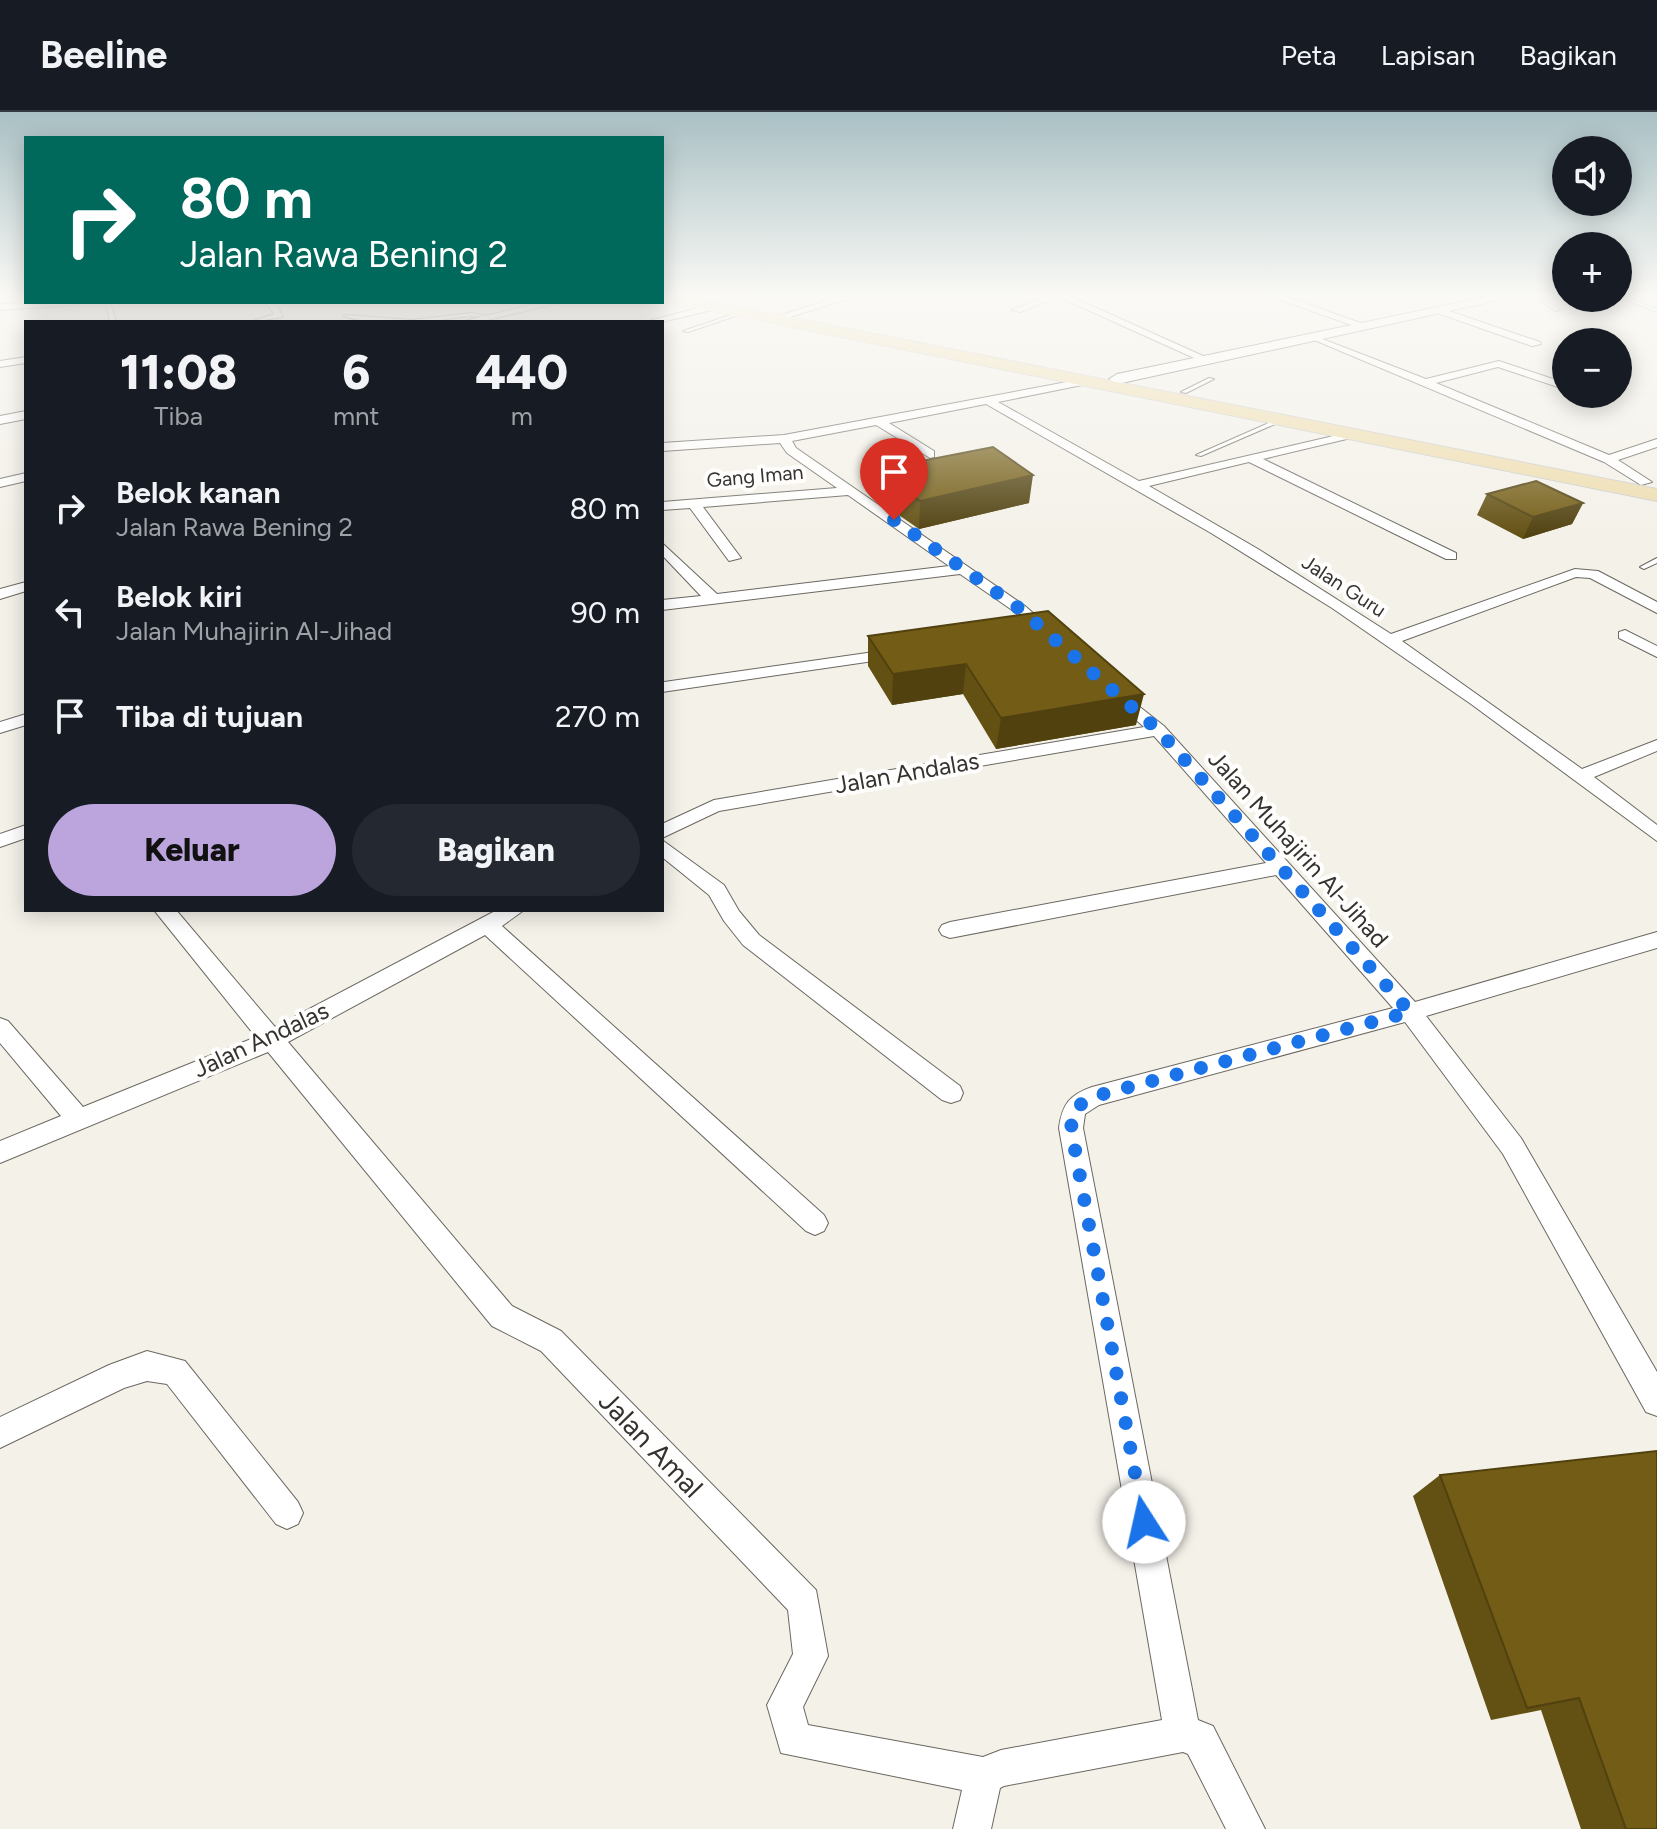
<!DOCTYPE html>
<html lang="id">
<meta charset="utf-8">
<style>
body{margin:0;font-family:Figtree,sans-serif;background:#242831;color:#f1f3f6;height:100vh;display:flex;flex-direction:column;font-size:30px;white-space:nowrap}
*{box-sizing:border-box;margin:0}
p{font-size:26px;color:#9ea1a6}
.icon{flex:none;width:44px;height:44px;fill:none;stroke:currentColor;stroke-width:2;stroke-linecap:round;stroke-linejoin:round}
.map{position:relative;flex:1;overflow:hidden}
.side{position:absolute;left:24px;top:208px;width:640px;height:592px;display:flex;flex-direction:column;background:#171b24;border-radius:0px;box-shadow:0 4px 20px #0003}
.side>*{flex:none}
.banner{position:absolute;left:24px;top:24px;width:640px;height:168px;border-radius:0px;box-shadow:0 4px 20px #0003;background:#00695c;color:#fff;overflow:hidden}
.controls{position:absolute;left:1552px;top:24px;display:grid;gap:16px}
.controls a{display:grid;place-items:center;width:80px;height:80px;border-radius:50%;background:#171b24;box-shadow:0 4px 20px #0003;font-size:40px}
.pin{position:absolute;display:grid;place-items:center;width:68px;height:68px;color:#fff;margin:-82px -34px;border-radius:50% 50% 50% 0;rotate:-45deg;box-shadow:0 0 8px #0007}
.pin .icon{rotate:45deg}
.me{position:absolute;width:88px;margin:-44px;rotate:350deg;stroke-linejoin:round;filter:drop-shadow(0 0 6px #0008)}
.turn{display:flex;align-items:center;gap:28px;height:168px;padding:0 24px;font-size:36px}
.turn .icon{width:104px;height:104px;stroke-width:2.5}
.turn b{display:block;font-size:56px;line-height:68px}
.eta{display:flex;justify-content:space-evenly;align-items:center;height:136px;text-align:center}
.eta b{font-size:48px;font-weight:800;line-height:56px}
.cta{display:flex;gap:16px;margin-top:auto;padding:16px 24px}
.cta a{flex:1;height:92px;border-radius:48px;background:#bba5dc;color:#111;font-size:32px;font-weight:800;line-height:92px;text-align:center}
.cta a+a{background:#242831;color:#f1f3f6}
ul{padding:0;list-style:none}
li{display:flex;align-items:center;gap:24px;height:104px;padding:0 24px}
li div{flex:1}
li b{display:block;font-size:30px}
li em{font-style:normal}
header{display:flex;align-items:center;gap:48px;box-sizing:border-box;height:112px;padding:0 40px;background:#171b24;border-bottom:2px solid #363941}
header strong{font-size:38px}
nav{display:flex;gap:44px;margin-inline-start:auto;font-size:28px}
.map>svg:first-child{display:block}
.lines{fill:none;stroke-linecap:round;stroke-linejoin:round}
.lane-casing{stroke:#6b6861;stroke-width:2}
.street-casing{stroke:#6b6861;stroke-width:2}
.secondary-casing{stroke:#6b6861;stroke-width:2}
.primary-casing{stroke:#cececd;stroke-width:2}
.lane{fill:#fff;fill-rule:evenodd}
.street{fill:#fff;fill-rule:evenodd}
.secondary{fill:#fff;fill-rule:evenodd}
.primary{fill:#eeddaf;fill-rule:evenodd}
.wall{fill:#635013}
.shaded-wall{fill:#50410f}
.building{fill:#735d16;stroke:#50410f;stroke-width:2}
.route{stroke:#1a73e8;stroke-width:14;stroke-dasharray:0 25.2}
.labels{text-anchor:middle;stroke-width:8;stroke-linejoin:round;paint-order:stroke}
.far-street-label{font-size:20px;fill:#343330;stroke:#fffefd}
.street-label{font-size:24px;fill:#343330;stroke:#fffefd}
.near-street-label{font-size:28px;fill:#343330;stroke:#fffefd}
</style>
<header>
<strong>Beeline</strong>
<nav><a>Peta</a><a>Lapisan</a><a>Bagikan</a></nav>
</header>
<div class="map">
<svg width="1657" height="1717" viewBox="0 0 1657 1717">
<rect width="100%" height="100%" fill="#f4f1e9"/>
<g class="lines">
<defs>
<path id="lane" d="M 1535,185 L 1541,185 L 1560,198 L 1556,199 Z
M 1618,185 L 1626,185 L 1657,197 L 1657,200 Z
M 106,190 L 110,190 L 116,210 L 110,210 Z
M 472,201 L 491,205 L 489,206 C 467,201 448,208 426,210 C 400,212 367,212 344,204 L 346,203 L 412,208 Z
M 737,201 L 741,202 L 688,220 L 683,219 Z
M 1209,266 L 1214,267 L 1186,281 L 1181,280 Z
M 1280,306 L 1283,308 L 1282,309 L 1201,344 L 1196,343 Z
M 1657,446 L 1657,451 L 1644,457 L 1640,455 Z"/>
<path id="street" d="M 837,185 L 853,185 L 787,206 L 782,203 Z
M 1044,185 L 1058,185 L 1020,200 L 1012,198 Z
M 1059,185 L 1072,185 L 1212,248 L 1203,250 Z
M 1249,185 L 1239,189 L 1234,186 L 1235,185 Z
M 1272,185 L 1287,185 L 1372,215 L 1363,217 Z
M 81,190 L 76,193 L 0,198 L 0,192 Z
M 265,190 L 275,190 L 283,205 L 250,210 L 274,202 Z
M 544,190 L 562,190 L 479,210 L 460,210 Z
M 709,193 L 712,198 L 662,210 L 645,210 Z
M 1440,196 L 1540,230 L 1541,232 L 1532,234 L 1437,201 Z
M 1312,223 L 1426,267 L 1499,249 L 1562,270 L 1558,275 L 1498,255 L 1436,271 L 1609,343 L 1657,327 L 1657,335 L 1618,348 L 1652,370 L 1641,373 L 1604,350 L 1312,227 Z
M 26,245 L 26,251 L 0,255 L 0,249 Z
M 1083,267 L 1087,272 L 998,290 L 1139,369 L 1355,319 L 1355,325 L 1263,347 L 1456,441 L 1456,447 L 1446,447 L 1249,350 L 1149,374 L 1258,437 L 1391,522 L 1575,457 L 1598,459 L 1657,490 L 1657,501 L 1590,466 L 1576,465 L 1402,529 L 1582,657 L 1657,628 L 1657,639 L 1594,665 L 1657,713 L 1657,729 L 1471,592 L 1332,496 L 1211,421 L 986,292 L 889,311 L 934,339 L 934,345 L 930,346 L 876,313 L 792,329 L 796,336 L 1025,494 L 1055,520 L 1055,526 L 1043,526 L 1015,500 L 960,462 L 662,498 L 662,488 L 701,484 L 662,443 L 662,431 L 717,482 L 949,454 L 848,383 L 703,395 L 741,446 L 729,449 L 690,396 L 662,398 L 662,390 L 837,376 L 787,341 L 780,331 L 662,339 L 662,331 L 784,323 Z
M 26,299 L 26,307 L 0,312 L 0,304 Z
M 26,361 L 26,369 L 0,375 L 0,367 Z
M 26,470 L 26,479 L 0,487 L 0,477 Z
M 1625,518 L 1657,534 L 1657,545 L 1619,526 L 1619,520 Z
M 895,537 L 903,542 L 901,545 L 662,580 L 664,570 Z
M 1117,577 L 1164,614 L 1415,890 L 1657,820 L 1657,836 L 1426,904 L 1521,1026 L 1657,1260 L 1657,1304 L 1646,1300 L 1503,1042 L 1405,910 L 1099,993 L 1085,1002 L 1083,1016 L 1198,1608 L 1213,1614 L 1265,1717 L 1226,1717 L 1188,1642 L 1183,1640 L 1004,1674 L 1000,1676 L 991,1717 L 953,1717 L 962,1678 L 781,1641 L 767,1593 L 793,1542 L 788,1498 L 541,1239 L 492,1214 L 268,940 L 0,1051 L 0,1029 L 61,1004 L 0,931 L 0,906 L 8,909 L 83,995 L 256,925 L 154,798 L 176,798 L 275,915 L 497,798 L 524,798 L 502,814 L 824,1103 L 828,1111 L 824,1119 L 815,1123 L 806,1119 L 485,823 L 288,930 L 512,1194 L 561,1219 L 816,1478 L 828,1544 L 803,1595 L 808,1613 L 983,1645 L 1001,1638 L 1162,1608 L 1059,1016 C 1062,993 1069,983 1092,975 L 1393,896 L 1276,763 L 950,826 L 942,823 L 939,818 L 942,813 L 950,810 L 1266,751 L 1154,624 L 719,699 L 662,726 L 662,712 L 714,688 L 1144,615 L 1111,586 L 1109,582 Z
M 26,602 L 26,613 L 0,621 L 0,610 Z
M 26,713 L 26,726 L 0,735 L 0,722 Z
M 662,728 L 724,773 L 739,799 L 759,823 L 960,974 L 963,981 L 960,988 L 951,991 L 942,988 L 743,833 L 724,809 L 709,783 L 662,745 Z
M 147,1239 L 185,1249 L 298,1390 L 303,1401 L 298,1412 L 287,1417 L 276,1412 L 167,1272 L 147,1269 L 124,1276 L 0,1336 L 0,1305 L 109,1253 Z"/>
<path id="secondary" d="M 1486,185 L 1513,185 L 1117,272 L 1109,267 L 1117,262 Z"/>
<path id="primary" d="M 662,185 L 688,185 L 1657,377 L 1657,389 L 663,189 Z"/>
</defs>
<use href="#lane" class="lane-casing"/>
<use href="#street" class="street-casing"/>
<use href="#secondary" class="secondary-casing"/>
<use href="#primary" class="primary-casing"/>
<use href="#lane" class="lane"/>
<use href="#street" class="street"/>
<use href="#secondary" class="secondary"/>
<use href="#primary" class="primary"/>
</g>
<path class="wall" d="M 875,358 L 1029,391 L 919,417 L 874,386 Z
M 1487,382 L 1583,391 L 1572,412 L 1523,427 L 1477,403 Z
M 1048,499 L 1136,613 L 996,637 L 963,582 L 892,593 L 868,554 L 868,524 Z
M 1657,1339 L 1657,1717 L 1581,1717 L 1541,1598 L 1491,1608 L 1413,1384 L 1440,1363 Z"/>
<path class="shaded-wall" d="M 1033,363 L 1029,391 L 919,417 L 920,389 Z
M 1583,391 L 1572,412 L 1523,427 L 1533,405 Z
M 966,552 L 963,582 L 892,593 L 893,562 Z
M 1144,582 L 1136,613 L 996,637 L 1001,606 Z"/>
<path class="building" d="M 993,335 L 1033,363 L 920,389 L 875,358 Z
M 1536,369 L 1583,391 L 1533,405 L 1487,382 Z
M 1048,499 L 1144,582 L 1001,606 L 966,552 L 893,562 L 868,524 Z
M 1657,1339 L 1657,1717 L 1626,1717 L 1579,1586 L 1527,1596 L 1440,1363 Z"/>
<linearGradient id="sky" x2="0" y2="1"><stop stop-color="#a9c0c4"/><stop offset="0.43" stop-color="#faf9f5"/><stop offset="1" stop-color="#faf9f5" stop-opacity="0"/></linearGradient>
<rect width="1657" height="426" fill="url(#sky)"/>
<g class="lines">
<path class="route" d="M 894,408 L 1020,497 L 1158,618 L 1410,900 L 1092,985 L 1074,997 L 1071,1016 L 1144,1410"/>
</g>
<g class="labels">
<g class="far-street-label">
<text transform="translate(755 364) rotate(-5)" y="7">Gang Iman</text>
<text transform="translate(1344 474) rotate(33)" y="7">Jalan Guru</text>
</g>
<g class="street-label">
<text transform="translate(907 661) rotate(-10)" y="8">Jalan Andalas</text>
<text transform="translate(1298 737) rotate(48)" y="8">Jalan Muhajirin Al-Jihad</text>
<text transform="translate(261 928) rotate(-25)" y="8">Jalan Andalas</text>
</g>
<g class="near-street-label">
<text transform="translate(651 1332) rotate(46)" y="10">Jalan Amal</text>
</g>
</g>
</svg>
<div class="controls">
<a><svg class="icon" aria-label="sound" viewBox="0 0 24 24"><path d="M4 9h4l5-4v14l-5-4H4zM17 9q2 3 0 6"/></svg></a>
<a>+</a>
<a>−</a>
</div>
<div class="pin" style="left:894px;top:408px;background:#d93025"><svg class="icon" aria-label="arrive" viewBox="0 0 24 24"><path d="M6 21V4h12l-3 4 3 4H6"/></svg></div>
<svg class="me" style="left:1144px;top:1410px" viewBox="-20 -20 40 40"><circle r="19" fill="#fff"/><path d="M0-13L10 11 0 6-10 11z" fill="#1a73e8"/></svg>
<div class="banner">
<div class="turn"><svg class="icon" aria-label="right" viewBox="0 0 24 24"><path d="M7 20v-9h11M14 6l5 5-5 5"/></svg><div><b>80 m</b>Jalan Rawa Bening 2</div></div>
</div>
<section class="side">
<div class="eta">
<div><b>11:08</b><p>Tiba</p></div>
<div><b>6</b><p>mnt</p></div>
<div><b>440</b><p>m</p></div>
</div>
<ul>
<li><svg class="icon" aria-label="right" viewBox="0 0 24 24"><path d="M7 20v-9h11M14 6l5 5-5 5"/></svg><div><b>Belok kanan</b><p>Jalan Rawa Bening 2</p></div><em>80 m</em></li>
<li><svg class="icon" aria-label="left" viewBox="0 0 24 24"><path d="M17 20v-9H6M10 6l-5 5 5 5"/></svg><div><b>Belok kiri</b><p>Jalan Muhajirin Al-Jihad</p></div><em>90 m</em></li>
<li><svg class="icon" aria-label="arrive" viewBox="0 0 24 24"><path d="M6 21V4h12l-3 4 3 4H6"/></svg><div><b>Tiba di tujuan</b></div><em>270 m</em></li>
</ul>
<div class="cta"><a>Keluar</a><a>Bagikan</a></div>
</section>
</div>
